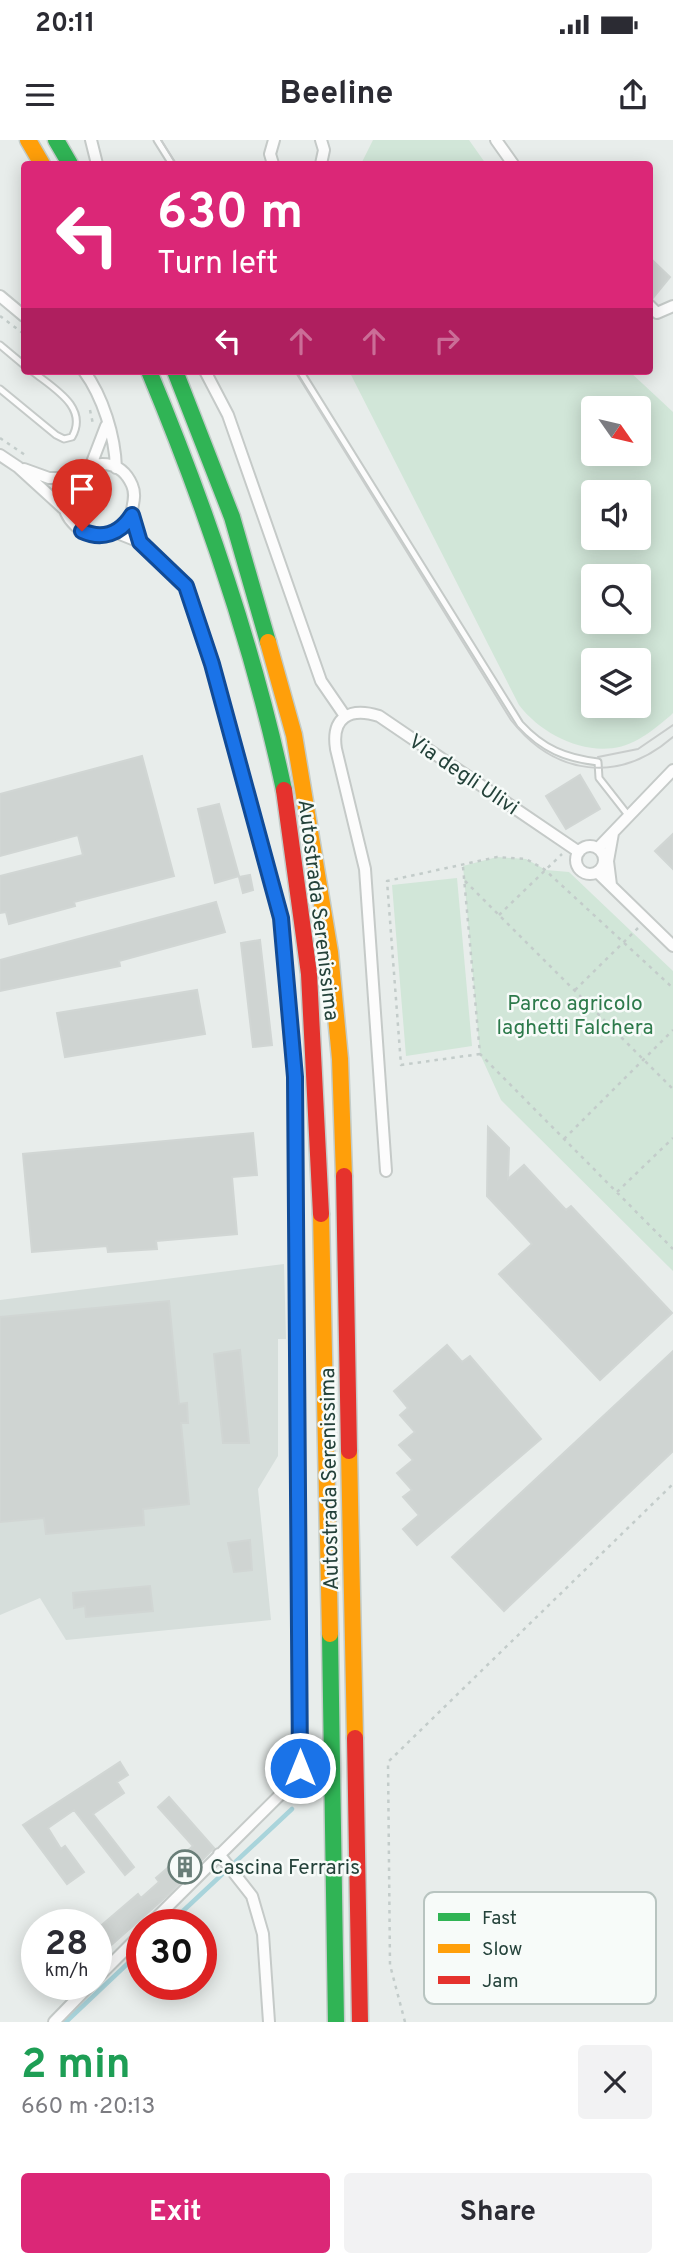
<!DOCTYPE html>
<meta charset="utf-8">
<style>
body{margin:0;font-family:Overpass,sans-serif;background:#f2f2f3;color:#2b2b33;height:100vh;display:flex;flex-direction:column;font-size:26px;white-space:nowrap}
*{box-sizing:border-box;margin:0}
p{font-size:23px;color:#7c7c81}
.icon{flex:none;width:38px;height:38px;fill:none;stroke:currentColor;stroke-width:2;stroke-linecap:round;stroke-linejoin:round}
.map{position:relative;height:1882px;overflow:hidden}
.side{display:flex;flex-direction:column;background:#fff;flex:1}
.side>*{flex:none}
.banner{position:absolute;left:21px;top:21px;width:632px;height:214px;border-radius:7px;box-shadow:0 4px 18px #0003;background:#db2777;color:#fff;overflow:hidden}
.needle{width:46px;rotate:124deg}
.fabs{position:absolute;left:581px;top:256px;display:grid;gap:14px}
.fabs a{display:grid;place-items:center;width:70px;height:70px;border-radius:7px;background:#fff;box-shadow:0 4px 18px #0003;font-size:35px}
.speed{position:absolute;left:21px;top:1769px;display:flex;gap:14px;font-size:35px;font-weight:700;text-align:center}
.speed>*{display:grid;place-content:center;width:91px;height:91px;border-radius:50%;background:#fff;box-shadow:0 4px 18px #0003;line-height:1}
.speed small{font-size:18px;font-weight:400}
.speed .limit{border:10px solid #d22;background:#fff;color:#111}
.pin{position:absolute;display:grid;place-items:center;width:60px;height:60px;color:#fff;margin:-72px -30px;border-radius:50% 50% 50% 0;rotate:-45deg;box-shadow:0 0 7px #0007}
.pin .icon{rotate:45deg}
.me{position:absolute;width:77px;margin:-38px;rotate:0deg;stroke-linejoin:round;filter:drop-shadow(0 0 5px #0008)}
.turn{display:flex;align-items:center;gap:24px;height:147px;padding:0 21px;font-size:32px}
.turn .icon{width:91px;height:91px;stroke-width:2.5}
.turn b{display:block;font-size:49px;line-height:60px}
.lanes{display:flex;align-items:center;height:66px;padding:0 21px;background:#0003;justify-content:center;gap:35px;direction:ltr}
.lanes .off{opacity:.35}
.round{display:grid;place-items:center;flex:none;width:74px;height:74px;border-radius:7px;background:#f2f2f3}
.summary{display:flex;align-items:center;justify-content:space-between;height:119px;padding:0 21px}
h1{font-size:42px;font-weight:700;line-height:52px;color:#1e9e55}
.cta{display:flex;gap:14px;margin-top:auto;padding:14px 21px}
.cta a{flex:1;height:80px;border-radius:7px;background:#db2777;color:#fff;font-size:28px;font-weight:700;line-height:80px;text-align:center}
.cta a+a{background:#f2f2f3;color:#2b2b33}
.status{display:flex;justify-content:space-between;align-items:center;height:49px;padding:0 35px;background:#fff;direction:ltr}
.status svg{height:19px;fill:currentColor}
header{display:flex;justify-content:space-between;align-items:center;height:91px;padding:0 21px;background:#fff;font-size:32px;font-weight:700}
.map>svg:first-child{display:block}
.built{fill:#d6dedb}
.green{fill:#d1e6d8;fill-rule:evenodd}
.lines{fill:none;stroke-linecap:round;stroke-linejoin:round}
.stream{stroke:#a9d4db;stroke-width:4.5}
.building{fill:#cfd4d2;stroke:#d1d6d4;stroke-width:2}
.lane-casing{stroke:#c5cac8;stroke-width:9}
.street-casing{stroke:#c5cac8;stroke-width:14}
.fast-casing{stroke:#c3ccc9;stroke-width:19}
.slow-casing{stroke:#c3ccc9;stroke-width:19}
.jam-casing{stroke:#c3ccc9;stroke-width:19}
.path{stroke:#c3ccca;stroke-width:2.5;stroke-dasharray:3.5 5;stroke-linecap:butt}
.lane{stroke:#fcfcfc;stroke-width:5}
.street{stroke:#fcfcfc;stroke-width:10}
.fast{stroke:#30b455;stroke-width:16}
.slow{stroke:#ff9f0a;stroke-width:16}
.jam{stroke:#e5322d;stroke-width:16}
.tram{stroke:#c9cdcc;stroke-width:2}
.route-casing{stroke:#114b97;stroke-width:18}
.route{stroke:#1a73e8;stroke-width:12}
.labels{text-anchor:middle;stroke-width:5;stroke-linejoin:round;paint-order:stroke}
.street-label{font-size:21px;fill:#24423a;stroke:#f7fbf9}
.park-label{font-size:21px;fill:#2d7a4b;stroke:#f7fbf9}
.poi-label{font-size:21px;fill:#24423a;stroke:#f7fbf9;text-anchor:start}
.key{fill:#f7fbf9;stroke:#b8c4c0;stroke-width:2}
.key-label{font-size:19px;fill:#24423a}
</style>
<div class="status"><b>20:11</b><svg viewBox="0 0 49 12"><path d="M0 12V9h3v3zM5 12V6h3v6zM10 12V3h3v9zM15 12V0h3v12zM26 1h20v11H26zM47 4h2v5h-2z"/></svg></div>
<header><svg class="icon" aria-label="menu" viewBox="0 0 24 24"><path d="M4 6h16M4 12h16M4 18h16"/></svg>Beeline<svg class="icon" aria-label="share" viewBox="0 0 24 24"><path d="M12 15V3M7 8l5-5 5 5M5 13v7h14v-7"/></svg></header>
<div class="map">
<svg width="673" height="1882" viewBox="0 0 673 1882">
<rect width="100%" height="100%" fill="#e8edeb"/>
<path class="built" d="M 284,1124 L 286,1199 L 278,1199 L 278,1316 L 258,1349 L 271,1480 L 66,1500 L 40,1458 L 0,1475 L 0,1160 Z"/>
<path class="green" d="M 373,0 L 469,0 L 486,24 L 361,24 Z
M 349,231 L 629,231 L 673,272 L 673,573 L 670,576 C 660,584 650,593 639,599 C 599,623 545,599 519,565 ZM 593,268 L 639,268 L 639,313 L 593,313 ZM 593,352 L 639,352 L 639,397 L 593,397 ZM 593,436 L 639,436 L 639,481 L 593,481 ZM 593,520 L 639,520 L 639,565 L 593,565 Z
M 497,717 L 526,719 L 546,730 L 569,732 L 673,831 L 673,1131 L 501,960 L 480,914 L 463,726 Z
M 457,738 L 472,906 L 406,916 L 392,745 Z"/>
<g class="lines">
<path class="stream" d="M 168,1785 L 292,1669
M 66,1882 L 142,1810"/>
</g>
<path class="building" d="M 649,117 L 670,137 L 653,158 L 649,157 Z
M 142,616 L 174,736 L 74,762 L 75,766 L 9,784 L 6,772 L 0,773 L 0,736 L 83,715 L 78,695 L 0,716 L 0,654 Z
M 580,635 L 600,669 L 566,689 L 546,656 Z
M 219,664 L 239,736 L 215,743 L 198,669 Z
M 673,694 L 673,729 L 655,711 Z
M 250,735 L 253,750 L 243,753 L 239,737 Z
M 216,762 L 225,792 L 119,821 L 120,826 L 0,851 L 0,820 Z
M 260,800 L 272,905 L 253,907 L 241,803 Z
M 197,850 L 205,894 L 65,917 L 57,873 Z
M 488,987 L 509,1008 L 508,1039 L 524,1025 L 566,1070 L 571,1066 L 672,1173 L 600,1240 L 499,1134 L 532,1104 L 487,1056 Z
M 253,993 L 257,1035 L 232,1037 L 237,1094 L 156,1101 L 157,1109 L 108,1112 L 107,1106 L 32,1112 L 23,1014 Z
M 169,1161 L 179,1264 L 187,1263 L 188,1283 L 181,1283 L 189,1364 L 143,1369 L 144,1385 L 46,1394 L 44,1378 L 0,1382 L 0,1177 Z
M 447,1205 L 462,1222 L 470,1216 L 541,1299 L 417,1405 L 403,1389 L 419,1375 L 403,1357 L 412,1350 L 397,1333 L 413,1320 L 399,1305 L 415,1292 L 400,1275 L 408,1268 L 394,1251 Z
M 240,1210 L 249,1303 L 223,1303 L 214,1214 Z
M 673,1211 L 673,1311 L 504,1471 L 452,1417 Z
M 250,1400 L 252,1430 L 234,1432 L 228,1403 Z
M 150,1446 L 153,1471 L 86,1477 L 85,1466 L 74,1468 L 73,1453 Z
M 120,1622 L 128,1635 L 117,1642 L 124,1653 L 93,1674 L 134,1727 L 125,1735 L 74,1670 L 48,1688 L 61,1709 L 65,1706 L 84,1732 L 67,1744 L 23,1685 Z
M 169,1657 L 214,1708 L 169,1754 L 109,1807 L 96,1790 L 138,1754 L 141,1758 L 159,1742 L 156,1738 L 193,1706 L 158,1667 Z"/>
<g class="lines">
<defs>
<path id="lane" d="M 157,0 L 172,24
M 0,205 L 24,225
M 300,231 L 520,584 C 543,609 565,618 598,622 L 599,638 L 628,675
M 0,249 L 56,295 L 64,299 L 72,297 C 89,267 53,248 32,231"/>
<path id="street" d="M 91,0 L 97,24
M 321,0 L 324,10 L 321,24
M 496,0 L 513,24
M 273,24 L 270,14 L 274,0
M 0,156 L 24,176
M 649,165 L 657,173 L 673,166
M 84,231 C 103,257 115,296 116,328
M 205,231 L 228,275 L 321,541 L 345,576
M 0,315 L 18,327 L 64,369
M 91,325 L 106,286
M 24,329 L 49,338 L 71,338
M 132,375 C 120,394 102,400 82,391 C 27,351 109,292 132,345 C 138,359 129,369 132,382 C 133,389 138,396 140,402
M 115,392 L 140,402 L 186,446 L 212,524 L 281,778 L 295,937 L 301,1628 L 288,1647 L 149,1785
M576 720a14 14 0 1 1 28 0a14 14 0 1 1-28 0Z
M 598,708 L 673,630
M 597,732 L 673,806
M 611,745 L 608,721 L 613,693
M 386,1031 L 365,729 L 336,609 C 331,577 350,567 379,576 L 579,712
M 219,1714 L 252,1756 L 263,1794 L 269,1882
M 96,1839 L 142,1793
M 54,1882 L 91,1844"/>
<path id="fast" d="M 56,0 L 70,24
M 149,231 C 206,368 253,505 284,650
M 175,231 L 232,377 L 268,502
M 330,1494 L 336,1882"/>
<path id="slow" d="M 28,0 L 42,24
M 268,502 L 294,595 L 330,812 L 340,919 L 344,1036
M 321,1074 L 330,1494
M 349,1311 L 355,1598"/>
<path id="jam" d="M 284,650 L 309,834 L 321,1074
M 344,1036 L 349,1311
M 355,1598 L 360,1882"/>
</defs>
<use href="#lane" class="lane-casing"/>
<use href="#street" class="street-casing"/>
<use href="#fast" class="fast-casing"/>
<use href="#slow" class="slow-casing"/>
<use href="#jam" class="jam-casing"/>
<path class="path" d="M 0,176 L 24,194
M 90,270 L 93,284
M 0,298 L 25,315
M 463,727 L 480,914 L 673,1109
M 465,741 L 673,949
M 499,775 L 562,714
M 575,850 L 638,788
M 480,914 L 401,925 L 387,741 L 497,717 L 526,719 L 544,729 L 673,848
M 564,999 L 673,890
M 617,1052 L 673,998
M 405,1882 L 390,1825 L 388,1622 L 673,1344"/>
<use href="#lane" class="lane"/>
<use href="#street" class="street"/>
<use href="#fast" class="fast"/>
<use href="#slow" class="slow"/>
<use href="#jam" class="jam"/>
<path class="tram" d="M 161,0 L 176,24
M 295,231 L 511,580 C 555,636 619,644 673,597
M 598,617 L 638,609 L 673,585"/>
</g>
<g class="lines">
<defs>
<path id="route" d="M 82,391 C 102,400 120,394 132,375 L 140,402 L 186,446 L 212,524 L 281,778 L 295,937 L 300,1628"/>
</defs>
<use href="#route" class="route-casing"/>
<use href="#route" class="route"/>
</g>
<defs>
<symbol id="building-ring" viewBox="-11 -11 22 22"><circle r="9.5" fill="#f7fbf9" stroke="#697e78" stroke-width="1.5"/><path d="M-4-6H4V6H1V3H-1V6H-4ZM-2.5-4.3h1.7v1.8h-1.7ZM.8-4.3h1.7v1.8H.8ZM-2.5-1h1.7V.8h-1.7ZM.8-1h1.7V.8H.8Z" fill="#697e78"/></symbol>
</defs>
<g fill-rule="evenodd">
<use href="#building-ring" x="166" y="1708" width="38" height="38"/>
</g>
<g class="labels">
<g class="street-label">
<text transform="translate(464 634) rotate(34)" y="7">Via degli Ulivi</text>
<text transform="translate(319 770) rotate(83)" y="7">Autostrada Serenissima</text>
<text transform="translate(329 1339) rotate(-91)" y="7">Autostrada Serenissima</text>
</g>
<g class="park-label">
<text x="575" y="870">Parco agricolo<tspan x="575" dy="24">laghetti Falchera</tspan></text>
</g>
<g class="poi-label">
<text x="210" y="1734">Cascina Ferraris</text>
</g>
</g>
<rect x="424" y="1752" width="232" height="112" rx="10" class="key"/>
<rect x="438" y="1773" width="32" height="8" fill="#30b455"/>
<rect x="438" y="1804" width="32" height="9" fill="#ff9f0a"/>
<rect x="438" y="1836" width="32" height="8" fill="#e5322d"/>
<g class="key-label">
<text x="482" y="1784">Fast</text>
<text x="482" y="1815">Slow</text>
<text x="482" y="1847">Jam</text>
</g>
</svg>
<div class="fabs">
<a><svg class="needle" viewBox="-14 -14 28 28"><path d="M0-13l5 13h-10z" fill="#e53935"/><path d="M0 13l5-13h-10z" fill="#7c7c81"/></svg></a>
<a><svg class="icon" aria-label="sound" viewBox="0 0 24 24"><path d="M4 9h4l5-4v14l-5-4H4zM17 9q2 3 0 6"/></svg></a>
<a><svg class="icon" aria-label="search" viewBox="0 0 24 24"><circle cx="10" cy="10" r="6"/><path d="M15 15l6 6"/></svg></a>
<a><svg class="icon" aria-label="layers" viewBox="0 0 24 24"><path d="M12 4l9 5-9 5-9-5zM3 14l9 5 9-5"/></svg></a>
</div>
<div class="speed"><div>28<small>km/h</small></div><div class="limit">30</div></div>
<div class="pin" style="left:82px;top:391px;background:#d93025"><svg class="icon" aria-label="arrive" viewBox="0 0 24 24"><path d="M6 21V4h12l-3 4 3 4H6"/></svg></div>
<svg class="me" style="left:300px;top:1628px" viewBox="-20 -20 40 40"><circle r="17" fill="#1a73e8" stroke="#fff" stroke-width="3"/><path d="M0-11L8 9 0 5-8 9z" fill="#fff"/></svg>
<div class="banner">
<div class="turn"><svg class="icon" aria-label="left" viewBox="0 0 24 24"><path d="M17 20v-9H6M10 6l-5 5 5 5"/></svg><div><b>630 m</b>Turn left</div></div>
<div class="lanes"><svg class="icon" aria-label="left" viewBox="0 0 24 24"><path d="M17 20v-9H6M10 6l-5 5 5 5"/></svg><svg class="icon off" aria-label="ahead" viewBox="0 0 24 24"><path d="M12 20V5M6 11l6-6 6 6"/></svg><svg class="icon off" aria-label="ahead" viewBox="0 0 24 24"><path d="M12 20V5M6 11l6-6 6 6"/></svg><svg class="icon off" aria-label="right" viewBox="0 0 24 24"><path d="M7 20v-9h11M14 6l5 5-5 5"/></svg></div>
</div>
</div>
<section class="side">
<div class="summary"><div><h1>2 min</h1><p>660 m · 20:13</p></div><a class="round"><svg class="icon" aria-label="close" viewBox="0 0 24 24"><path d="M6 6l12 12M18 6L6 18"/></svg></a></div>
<div class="cta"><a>Exit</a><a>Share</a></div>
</section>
